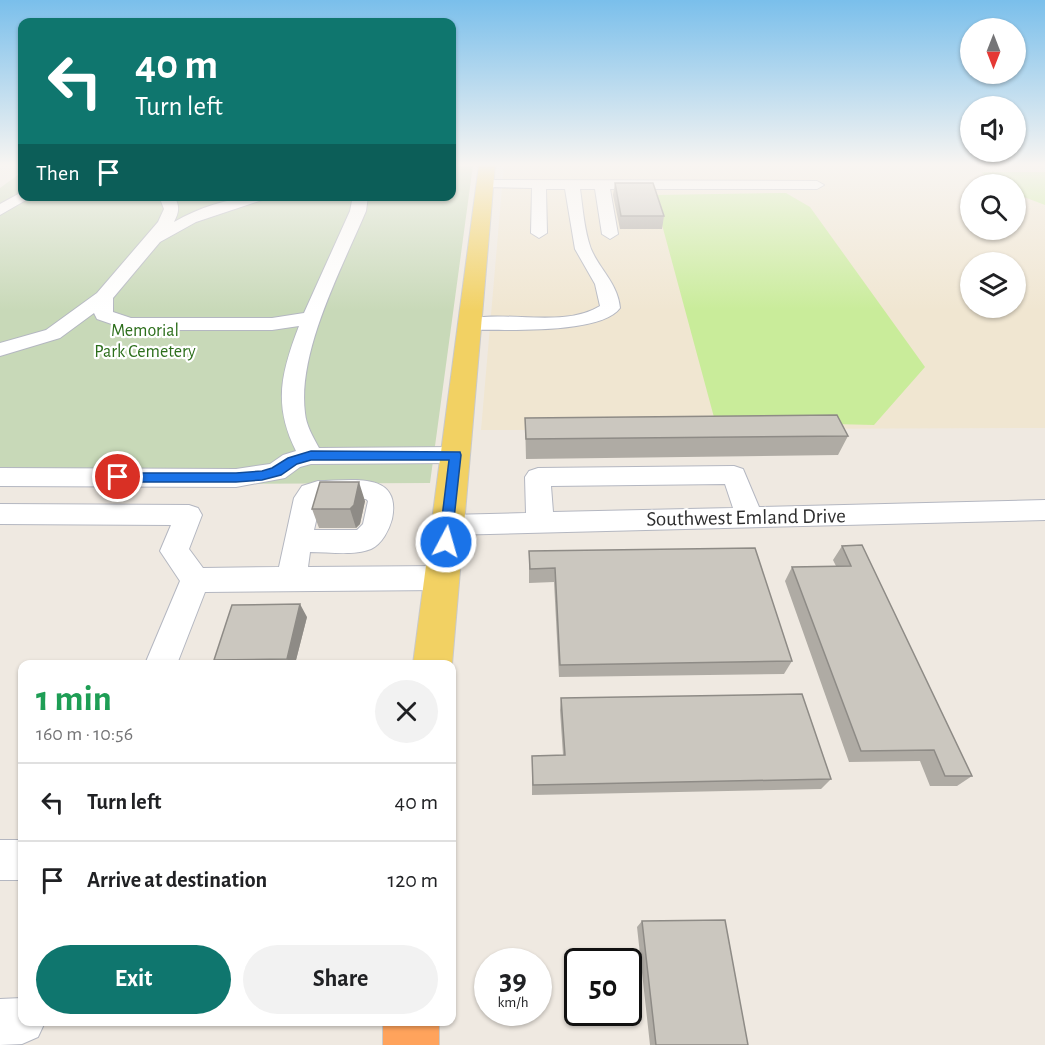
<!DOCTYPE html>
<meta charset="utf-8">
<style>
body{margin:0;font-family:"Alegreya Sans",sans-serif;background:#f2f2f2;color:#202124;height:100vh;display:flex;flex-direction:column;font-size:22px;white-space:nowrap}
*{box-sizing:border-box;margin:0}
p{font-size:20px;color:#757577}
.icon{flex:none;width:33px;height:33px;fill:none;stroke:currentColor;stroke-width:2;stroke-linecap:round;stroke-linejoin:round}
.map{position:relative;flex:1;overflow:hidden}
.sheet{position:absolute;left:18px;top:660px;width:438px;height:366px;display:flex;flex-direction:column;background:#fff;border-radius:12px;box-shadow:0 2px 4px #0004}
.sheet>*{flex:none}
.top-card{position:absolute;left:18px;top:18px;width:438px;height:183px;border-radius:12px;box-shadow:0 2px 4px #0004;background:#0f766e;color:#fff;overflow:hidden}
.needle{width:39px;rotate:180deg}
.buttons{position:absolute;left:960px;top:18px;display:grid;gap:12px}
.buttons a{display:grid;place-items:center;width:66px;height:66px;border-radius:50%;background:#fff;box-shadow:0 2px 4px #0004;font-size:30px}
.speed{position:absolute;left:474px;top:948px;display:flex;gap:12px;font-size:30px;font-weight:700;text-align:center}
.speed>*{display:grid;place-content:center;width:78px;height:78px;border-radius:50%;background:#fff;box-shadow:0 2px 4px #0004;line-height:1}
.speed small{font-size:15px;font-weight:400}
.speed .limit{border:3px solid #111;border-radius:9px;background:#fff;color:#111}
.pin{position:absolute;display:grid;place-items:center;width:51px;height:51px;color:#fff;margin:-26px;border:3px solid #fff;border-radius:50%;box-shadow:0 2px 6px #0007}
.me{position:absolute;width:66px;margin:-33px;rotate:6deg;stroke-linejoin:round;filter:drop-shadow(0 0 4px #0008)}
.turn{display:flex;align-items:center;gap:21px;height:126px;padding:0 18px;font-size:27px}
.turn .icon{width:78px;height:78px;stroke-width:2.5}
.turn b{display:block;font-size:42px;line-height:51px}
.then{display:flex;align-items:center;height:57px;padding:0 18px;background:#0003;gap:12px;font-size:22px}
.round{display:grid;place-items:center;flex:none;width:63px;height:63px;border-radius:32px;background:#f2f2f2}
.overview{display:flex;align-items:center;justify-content:space-between;height:102px;padding:0 18px}
h1{font-size:36px;font-weight:700;line-height:45px;color:#1e9e55}
.cta{display:flex;gap:12px;margin-top:auto;padding:12px 18px}
.cta a{flex:1;height:69px;border-radius:36px;background:#0f766e;color:#fff;font-size:24px;font-weight:700;line-height:69px;text-align:center}
.cta a+a{background:#f2f2f2;color:#202124}
ul{padding:0;list-style:none}
li{display:flex;align-items:center;gap:18px;height:78px;padding:0 18px;border-top:2px solid #e0e0e0}
li div{flex:1}
li b{display:block;font-size:22px}
li em{font-style:normal}
.map>svg:first-child{display:block}
.education{fill:#f0e6d1;fill-rule:evenodd}
.cemetery{fill:#c8d9b8}
.pitch{fill:#c9ec9a}
.lines{fill:none;stroke-linecap:round;stroke-linejoin:round}
.minor-casing{stroke:#b4b7c1;stroke-width:2}
.major-casing{stroke:#c9c9c9;stroke-width:2}
.highway-casing{stroke:#c9c9c9;stroke-width:2}
.minor{fill:#fff;fill-rule:evenodd}
.major{fill:#f2d163;fill-rule:evenodd}
.highway{fill:#ffa35c;fill-rule:evenodd}
.wall{fill:#afaba4}
.shaded-wall{fill:#8e8b86}
.building{fill:#cbc7bf;stroke:#8e8b86;stroke-width:1.5}
.route{fill:#1a73e8;stroke:#114b97;stroke-width:1.5}
.labels{text-anchor:middle;stroke-width:4.5;stroke-linejoin:round;paint-order:stroke}
.far-park-label{font-size:18px;fill:#2c6e1b;stroke:#fff}
.street-label{font-size:21px;fill:#2e2e2e;stroke:#fff}
</style>
<div class="map">
<svg width="1045" height="1045" viewBox="0 0 1045 1045">
<rect width="100%" height="100%" fill="#efe9e1"/>
<path class="education" d="M 504,165 L 1045,165 L 1045,428 L 481,430 ZM 970,184 L 1016,184 L 1016,230 L 970,230 ZM 970,262 L 1016,262 L 1016,308 L 970,308 Z"/>
<path class="cemetery" d="M 452,165 L 473,165 L 430,483 L 0,485 L 0,188 L 22,172 L 22,196 L 452,196 Z"/>
<path class="pitch" d="M 981,172 L 1045,172 L 1045,205 L 1016,194 L 1016,184 L 996,184 Z
M 786,193 L 810,207 L 925,367 L 874,425 L 715,421 L 654,195 Z"/>
<g class="lines">
<defs>
<path id="minor" d="M 485,180 L 817,181 L 824,185 L 817,189 L 610,189 L 618,234 L 610,239 L 602,234 L 595,189 L 580,189 C 583,209 584,230 591,249 C 600,270 618,284 620,308 C 601,335 503,329 470,330 L 463,328 L 460,324 L 463,320 C 505,309 562,329 600,306 L 595,284 L 575,249 L 565,189 L 546,189 L 547,233 L 539,238 L 531,233 L 532,188 L 480,187 L 478,184 Z
M 22,192 L 22,196 L 33,196 L 0,215 L 0,204 Z
M 159,196 L 174,196 C 180,206 179,212 174,222 C 201,206 236,196 267,196 L 265,199 L 196,222 L 160,242 L 113,298 L 113,312 L 131,318 L 272,318 L 304,313 L 350,211 L 353,196 L 368,196 L 366,211 C 342,268 297,352 305,413 C 306,425 313,437 319,448 L 455,447 L 464,449 L 467,455 L 464,461 L 455,463 L 311,464 L 300,467 L 285,478 L 236,487 L 0,486 L 0,468 L 236,469 L 270,464 L 283,455 L 296,451 C 273,405 281,373 299,326 L 272,330 L 129,330 L 97,319 L 94,313 L 60,338 L 0,356 L 0,343 L 46,330 L 97,293 L 158,222 L 164,209 Z
M 734,466 L 743,469 L 759,507 L 1045,500 L 1045,520 L 448,535 L 438,532 L 434,525 L 438,518 L 448,515 L 526,513 L 525,477 L 529,471 L 538,468 ZM 725,484 L 733,508 L 553,512 L 551,486 Z
M 318,481 C 350,481 402,470 392,519 C 389,530 382,544 371,549 C 354,556 329,552 310,552 L 308,567 L 442,566 L 452,570 L 457,578 L 452,586 L 442,590 L 205,592 L 177,664 L 145,664 L 180,581 L 160,551 L 171,525 L 0,524 L 0,504 L 189,505 L 198,508 L 202,515 L 189,549 L 203,568 L 279,567 L 294,498 L 302,486 ZM 321,499 L 366,499 L 368,501 L 363,524 L 357,530 L 314,530 Z
M 0,840 L 22,840 L 22,880 L 0,880 Z
M 22,998 L 22,1022 L 45,1022 L 38,1037 L 22,1044 L 0,1045 L 0,999 Z"/>
<path id="major" d="M 479,165 L 495,165 L 452,664 L 413,664 Z"/>
<path id="highway" d="M 383,1022 L 439,1022 L 439,1045 L 383,1045 Z"/>
</defs>
<use href="#minor" class="minor-casing"/>
<use href="#major" class="major-casing"/>
<use href="#highway" class="highway-casing"/>
<use href="#minor" class="minor"/>
<use href="#major" class="major"/>
<use href="#highway" class="highway"/>
</g>
<path class="wall" d="M 615,183 L 664,216 L 662,229 L 620,229 L 613,195 Z
M 525,418 L 848,436 L 838,455 L 526,459 Z
M 365,501 L 360,524 L 356,528 L 319,528 L 312,509 Z
M 842,546 L 972,776 L 957,786 L 930,786 L 920,761 L 849,762 L 785,581 L 792,567 L 836,566 L 833,560 Z
M 529,551 L 792,661 L 784,674 L 559,677 L 554,582 L 529,583 Z
M 307,617 L 295,664 L 218,664 L 214,660 Z
M 561,698 L 831,779 L 821,789 L 532,795 L 532,756 L 563,755 L 560,710 Z
M 642,921 L 748,1045 L 650,1045 L 637,927 Z"/>
<path class="shaded-wall" d="M 359,482 L 365,501 L 360,524 L 356,528 L 350,509 Z
M 300,604 L 307,617 L 295,664 L 290,664 L 287,659 Z"/>
<path class="building" d="M 615,183 L 653,183 L 664,216 L 621,216 Z
M 837,415 L 848,436 L 526,439 L 525,418 Z
M 320,482 L 359,482 L 354,505 L 350,509 L 312,509 Z
M 862,545 L 972,776 L 945,776 L 934,750 L 861,751 L 792,567 L 851,566 L 842,546 Z
M 755,548 L 792,661 L 560,665 L 555,568 L 530,569 L 529,551 Z
M 300,604 L 287,659 L 214,660 L 232,605 Z
M 802,694 L 831,779 L 533,785 L 532,756 L 565,755 L 561,698 Z
M 725,920 L 748,1045 L 656,1045 L 642,921 Z"/>
<linearGradient id="sky" x2="0" y2="1"><stop stop-color="#7abfeb"/><stop offset="0.53" stop-color="#f8f5f2"/><stop offset="1" stop-color="#f8f5f2" stop-opacity="0"/></linearGradient>
<rect width="1045" height="311" fill="url(#sky)"/>
<path class="route" d="M 311,451 L 460,452 L 461,455 L 451,546 L 441,546 L 439,542 L 449,460 L 311,460 L 297,464 L 281,475 L 262,480 L 236,482 L 118,482 L 112,477 L 118,473 L 236,473 L 262,471 L 272,468 L 288,458 Z"/>
<g class="labels">
<g class="far-park-label">
<text x="145" y="336">Memorial<tspan x="145" dy="21">Park Cemetery</tspan></text>
</g>
<g class="street-label">
<text transform="translate(746 517) rotate(-1)" y="7">Southwest Emland Drive</text>
</g>
</g>
</svg>
<div class="buttons">
<a><svg class="needle" viewBox="-14 -14 28 28"><path d="M0-13l5 13h-10z" fill="#e53935"/><path d="M0 13l5-13h-10z" fill="#757577"/></svg></a>
<a><svg class="icon" aria-label="sound" viewBox="0 0 24 24"><path d="M4 9h4l5-4v14l-5-4H4zM17 9q2 3 0 6"/></svg></a>
<a><svg class="icon" aria-label="search" viewBox="0 0 24 24"><circle cx="10" cy="10" r="6"/><path d="M15 15l6 6"/></svg></a>
<a><svg class="icon" aria-label="layers" viewBox="0 0 24 24"><path d="M12 4l9 5-9 5-9-5zM3 14l9 5 9-5"/></svg></a>
</div>
<div class="speed"><div>39<small>km/h</small></div><div class="limit">50</div></div>
<div class="pin" style="left:118px;top:477px;background:#d93025"><svg class="icon" aria-label="arrive" viewBox="0 0 24 24"><path d="M6 21V4h12l-3 4 3 4H6"/></svg></div>
<svg class="me" style="left:446px;top:542px" viewBox="-20 -20 40 40"><circle r="17" fill="#1a73e8" stroke="#fff" stroke-width="3"/><path d="M0-11L8 9 0 5-8 9z" fill="#fff"/></svg>
<div class="top-card">
<div class="turn"><svg class="icon" aria-label="left" viewBox="0 0 24 24"><path d="M17 20v-9H6M10 6l-5 5 5 5"/></svg><div><b>40 m</b>Turn left</div></div>
<div class="then">Then<svg class="icon" aria-label="arrive" viewBox="0 0 24 24"><path d="M6 21V4h12l-3 4 3 4H6"/></svg></div>
</div>
<section class="sheet">
<div class="overview"><div><h1>1 min</h1><p>160 m · 10:56</p></div><a class="round"><svg class="icon" aria-label="close" viewBox="0 0 24 24"><path d="M6 6l12 12M18 6L6 18"/></svg></a></div>
<ul>
<li><svg class="icon" aria-label="left" viewBox="0 0 24 24"><path d="M17 20v-9H6M10 6l-5 5 5 5"/></svg><div><b>Turn left</b></div><em>40 m</em></li>
<li><svg class="icon" aria-label="arrive" viewBox="0 0 24 24"><path d="M6 21V4h12l-3 4 3 4H6"/></svg><div><b>Arrive at destination</b></div><em>120 m</em></li>
</ul>
<div class="cta"><a>Exit</a><a>Share</a></div>
</section>
</div>
